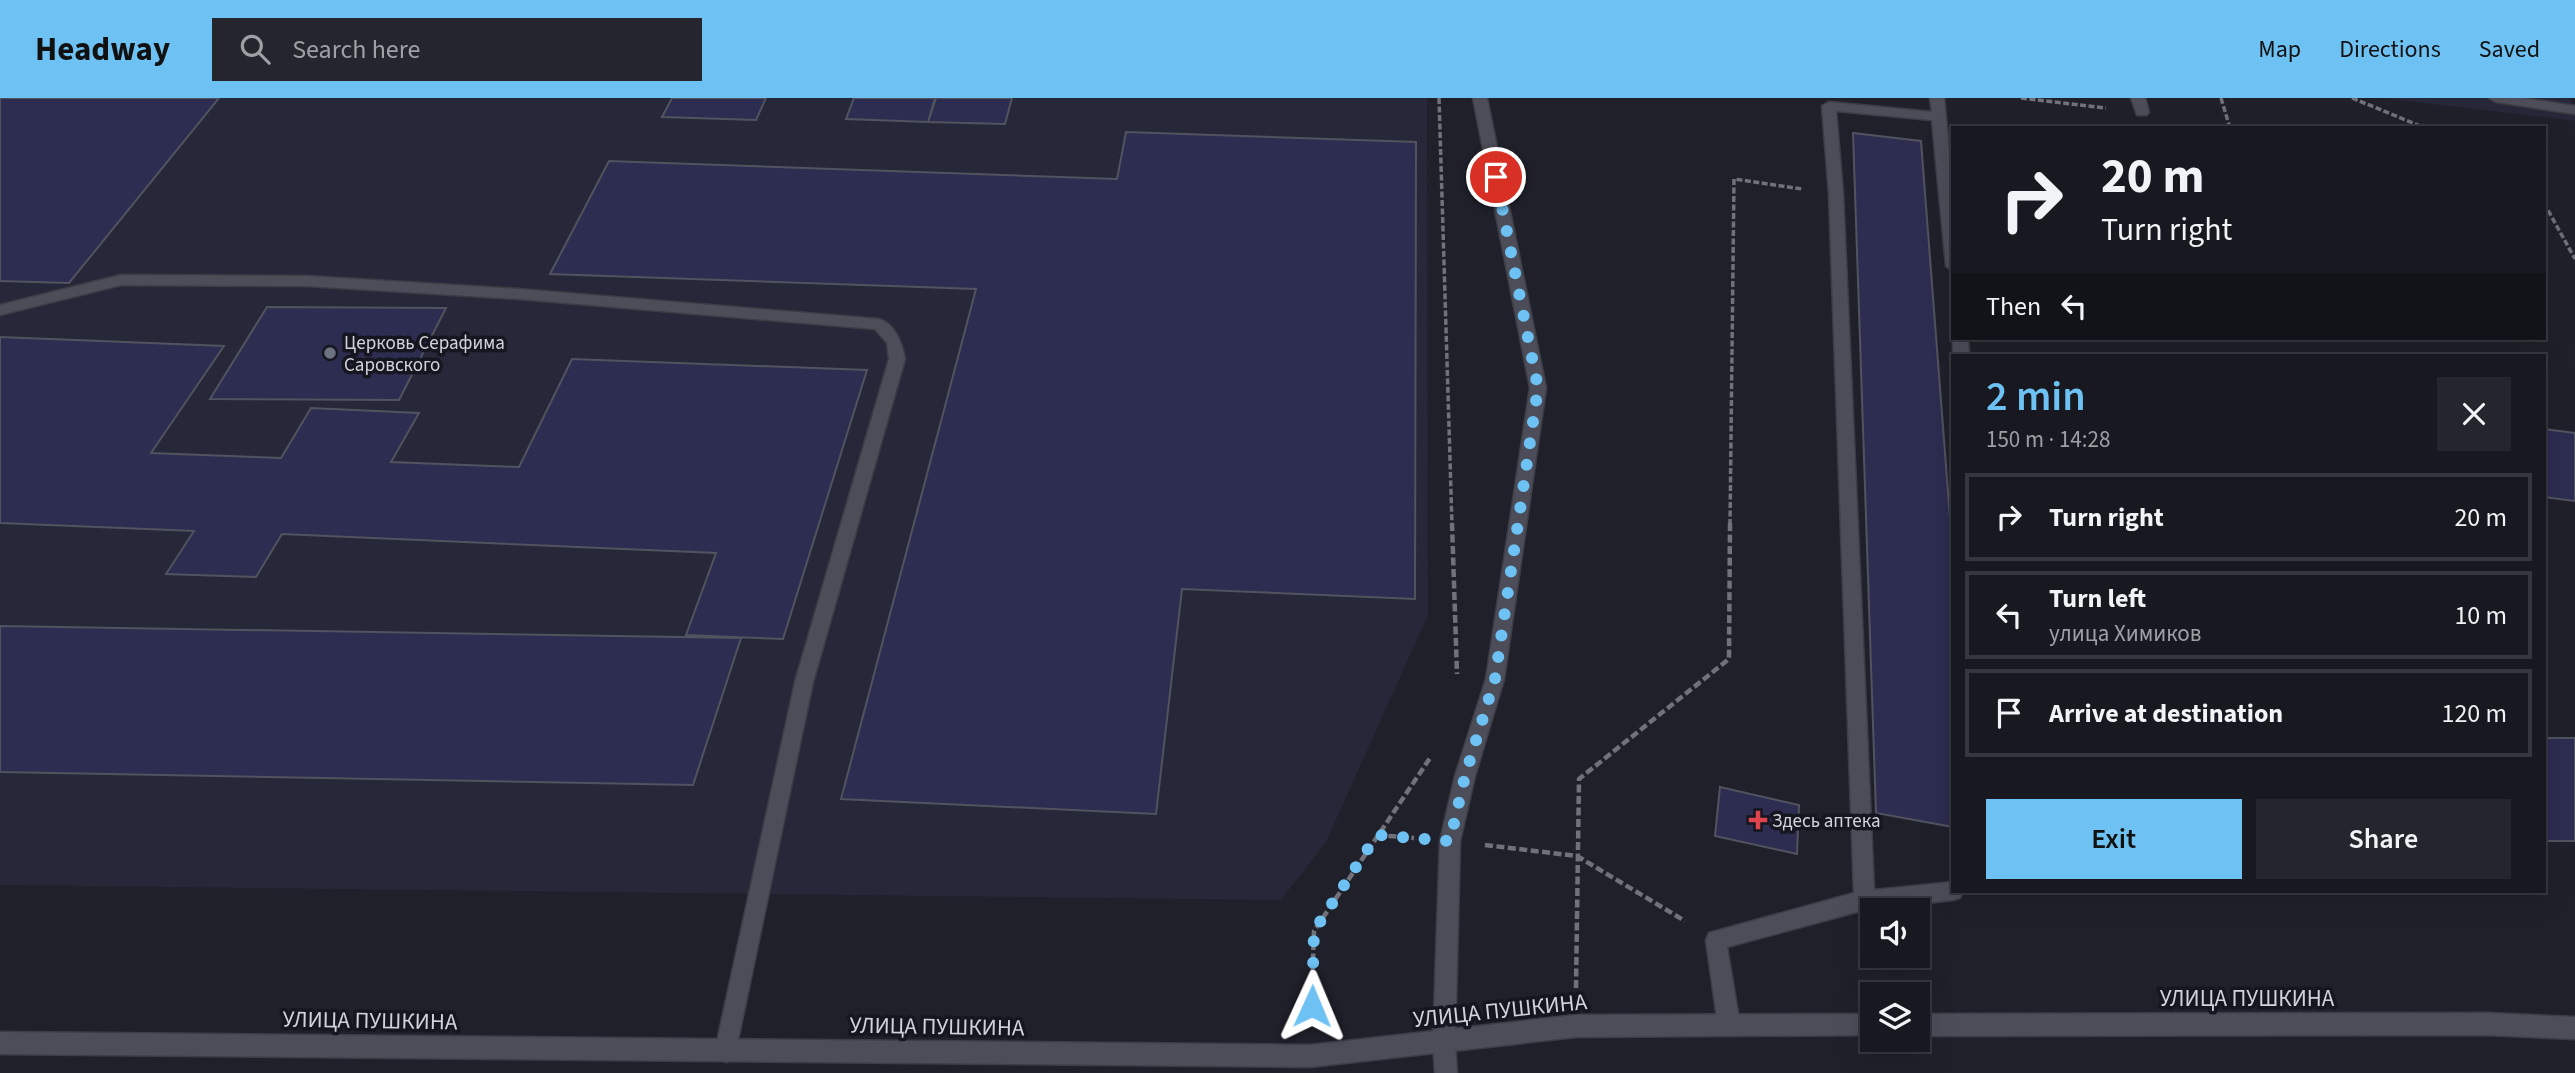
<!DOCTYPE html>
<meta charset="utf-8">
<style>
body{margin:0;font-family:"Source Sans 3",sans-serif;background:#24252d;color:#f1f3f6;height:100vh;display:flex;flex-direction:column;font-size:26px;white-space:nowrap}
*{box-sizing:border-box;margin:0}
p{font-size:23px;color:#9ea0a5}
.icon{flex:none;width:38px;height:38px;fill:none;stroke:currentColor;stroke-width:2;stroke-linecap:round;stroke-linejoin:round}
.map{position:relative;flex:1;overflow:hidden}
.side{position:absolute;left:1951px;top:256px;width:595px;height:539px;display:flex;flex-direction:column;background:#171820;border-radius:0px;box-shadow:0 7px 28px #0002,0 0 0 2px #36373e}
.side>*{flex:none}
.guide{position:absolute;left:1951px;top:28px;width:595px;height:214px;border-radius:0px;box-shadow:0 7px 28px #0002,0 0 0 2px #36373e;background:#171820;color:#f1f3f6;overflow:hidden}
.buttons{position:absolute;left:1860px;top:800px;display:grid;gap:14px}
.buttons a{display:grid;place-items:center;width:70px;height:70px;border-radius:0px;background:#171820;box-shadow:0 7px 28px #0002,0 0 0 2px #36373e;font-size:35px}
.pin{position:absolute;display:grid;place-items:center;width:60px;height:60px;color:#fff;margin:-30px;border:4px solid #fff;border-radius:50%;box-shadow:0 2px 7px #0007}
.me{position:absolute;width:77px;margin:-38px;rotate:1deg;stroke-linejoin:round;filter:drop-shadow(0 0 5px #0008)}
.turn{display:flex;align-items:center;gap:24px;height:147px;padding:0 35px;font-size:32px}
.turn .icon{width:91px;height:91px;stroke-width:2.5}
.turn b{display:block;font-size:49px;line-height:60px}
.then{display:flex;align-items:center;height:66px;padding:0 35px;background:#0003;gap:14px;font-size:26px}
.round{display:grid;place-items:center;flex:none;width:74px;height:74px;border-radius:0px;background:#24252d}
.headline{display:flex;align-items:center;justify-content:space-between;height:119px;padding:0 35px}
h1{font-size:42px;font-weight:600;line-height:52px;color:#6ec2f3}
.button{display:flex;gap:14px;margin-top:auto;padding:14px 35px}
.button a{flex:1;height:80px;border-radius:0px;background:#6ec2f3;color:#111;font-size:28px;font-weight:600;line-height:80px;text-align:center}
.button a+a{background:#24252d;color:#f1f3f6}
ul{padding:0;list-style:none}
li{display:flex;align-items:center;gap:21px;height:88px;margin:0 14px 10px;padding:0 21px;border:4px solid #36373e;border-radius:0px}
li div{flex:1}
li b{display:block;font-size:26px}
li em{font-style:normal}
header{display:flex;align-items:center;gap:42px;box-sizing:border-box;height:98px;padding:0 35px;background:#6ec2f3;color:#111}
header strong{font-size:33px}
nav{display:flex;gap:38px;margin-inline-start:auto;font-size:24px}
.search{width:490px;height:63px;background:#24252d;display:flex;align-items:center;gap:18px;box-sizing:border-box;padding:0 24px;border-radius:0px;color:#9ea0a5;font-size:26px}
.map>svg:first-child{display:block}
.built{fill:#262738}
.building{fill:#2c2d50;stroke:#51535f;stroke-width:2}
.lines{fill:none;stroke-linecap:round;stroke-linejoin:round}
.lane-casing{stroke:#3d3d46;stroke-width:3}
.street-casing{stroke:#3d3d46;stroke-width:3}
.secondary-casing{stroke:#3d3d46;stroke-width:3}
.path-far1{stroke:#71717a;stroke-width:3.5;stroke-dasharray:6 2.5;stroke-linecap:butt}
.path{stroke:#71717a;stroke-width:4.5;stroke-dasharray:8 3.5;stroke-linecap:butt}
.lane{fill:#4c4d59;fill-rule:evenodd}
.street{fill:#4c4d59;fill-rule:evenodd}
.secondary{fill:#4c4d59;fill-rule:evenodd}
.route{stroke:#6ec2f3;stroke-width:12;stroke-dasharray:0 21.6}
.worship-dot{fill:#6b7280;stroke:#151620;stroke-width:2.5}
.health-dot{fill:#e0444e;stroke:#151620;stroke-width:2.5}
.labels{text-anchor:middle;stroke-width:7;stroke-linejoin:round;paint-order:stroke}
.poi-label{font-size:19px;fill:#d2d2da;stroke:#151620;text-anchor:start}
.near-street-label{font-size:23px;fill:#d2d2da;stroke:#151620}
</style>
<header>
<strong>Headway</strong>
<div class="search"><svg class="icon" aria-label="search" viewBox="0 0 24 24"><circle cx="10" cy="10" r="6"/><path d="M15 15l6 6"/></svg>Search here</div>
<nav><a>Map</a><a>Directions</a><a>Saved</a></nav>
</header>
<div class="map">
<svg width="2575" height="975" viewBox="0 0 2575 975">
<rect width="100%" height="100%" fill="#1f202a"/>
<path class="built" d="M 0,0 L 1427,0 L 1428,517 L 1326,744 L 1281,802 L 0,787 Z
M 2383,0 L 2570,0 L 2575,10 L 2575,23 Z"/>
<path class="building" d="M 0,0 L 219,0 L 69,185 L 0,183 Z
M 672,0 L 766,0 L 756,22 L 662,19 Z
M 854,0 L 935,0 L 928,24 L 846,21 Z
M 936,0 L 1012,0 L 1005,26 L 928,24 Z
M 1126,34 L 1416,44 L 1415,501 L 1182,491 L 1156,716 L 841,701 L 976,191 L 550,176 L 609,63 L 1117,81 Z
M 1853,35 L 1921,43 L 1953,459 L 1953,729 L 1876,715 Z
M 267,209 L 446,210 L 399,302 L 210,301 Z
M 0,239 L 224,248 L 151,355 L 281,360 L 311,310 L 419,315 L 391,364 L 519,369 L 572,261 L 867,272 L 783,541 L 686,537 L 716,455 L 282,436 L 256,479 L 166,476 L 194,433 L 0,425 Z
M 2544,331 L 2575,335 L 2575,403 L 2544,399 Z
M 0,528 L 741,540 L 693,687 L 0,674 Z
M 2544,640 L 2575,640 L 2575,743 L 2544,743 Z
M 1720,689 L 1799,707 L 1797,756 L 1715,738 Z"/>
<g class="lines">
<defs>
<path id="lane" d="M 1930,0 L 1944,0 L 1953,94 L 1953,173 L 1946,168 L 1932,22 L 1836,13 L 1843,96 L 1874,792 L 1953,784 L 1953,793 L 1963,793 L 1960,800 L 1953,802 L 1864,812 L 1727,849 L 1740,927 L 1737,934 L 1729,938 L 1721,934 L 1718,927 L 1706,842 L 1709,835 L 1854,795 L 1829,96 L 1822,8 L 1829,4 L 1932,14 Z
M 2131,0 L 2145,0 L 2149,14 L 2147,17 L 2137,17 Z
M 2489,0 L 2523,0 L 2575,8 L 2575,16 L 2496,4 Z
M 121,177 L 307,178 L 519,191 L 879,221 C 896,227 902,245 905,261 L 813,584 L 734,961 L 726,964 L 718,961 L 715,953 L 795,584 L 889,261 L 887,245 L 875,231 L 519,201 L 307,188 L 121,187 L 0,217 L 0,207 Z
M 1953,239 L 1968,240 L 1969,257 L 1953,257 Z"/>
<path id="street" d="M 1473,0 L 1487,0 L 1546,290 L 1504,581 L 1475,678 L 1460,743 L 1455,945 L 1457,975 L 1435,975 L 1433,945 L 1440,743 L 1455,678 L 1486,581 L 1530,290 Z"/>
<path id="secondary" d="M 2487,915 L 2575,919 L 2575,941 L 2487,937 L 1918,938 L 1918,916 Z
M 1576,917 L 1872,916 L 1872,937 L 1576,939 L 1310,969 L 0,956 L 0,934 L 1310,947 Z"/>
</defs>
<use href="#lane" class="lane-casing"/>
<use href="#street" class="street-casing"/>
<use href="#secondary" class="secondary-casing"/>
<path class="path-far1" d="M 1439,0 L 1452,427
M 2021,0 L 2106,10
M 2221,0 L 2230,30
M 2352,0 L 2425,30
M 2544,105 L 2575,161
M 1730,427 L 1734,81 L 1802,91"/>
<path class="path" d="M 1452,425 L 1457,576
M 1377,737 L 1414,740
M 1485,747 L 1577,758 L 1685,823
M 1576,890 L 1579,681 L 1729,561 L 1730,425
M 1311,921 L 1314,833 L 1430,660"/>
<use href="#lane" class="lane"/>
<use href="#street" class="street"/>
<use href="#secondary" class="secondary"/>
</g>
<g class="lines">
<path class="route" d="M 1312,908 L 1314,833 L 1377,737 L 1450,743 L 1465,678 L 1495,581 L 1538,290 L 1496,79"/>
</g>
<circle class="worship-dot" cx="330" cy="255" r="7"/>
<path class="health-dot" d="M1754.5 711.5h7v7h7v7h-7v7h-7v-7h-7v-7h7z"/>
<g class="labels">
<g class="poi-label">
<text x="344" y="251">Церковь Серафима<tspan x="344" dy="22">Саровского</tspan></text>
<text x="1772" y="729">Здесь аптека</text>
</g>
<g class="near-street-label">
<text x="2247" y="908">УЛИЦА ПУШКИНА</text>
<text transform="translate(1500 912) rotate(-6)" y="8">УЛИЦА ПУШКИНА</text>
<text transform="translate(370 922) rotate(1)" y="8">УЛИЦА ПУШКИНА</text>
<text transform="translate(937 928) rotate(1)" y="8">УЛИЦА ПУШКИНА</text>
</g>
</g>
</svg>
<div class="buttons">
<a><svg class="icon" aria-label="sound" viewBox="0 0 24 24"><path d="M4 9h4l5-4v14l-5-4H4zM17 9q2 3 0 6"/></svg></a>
<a><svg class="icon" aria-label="layers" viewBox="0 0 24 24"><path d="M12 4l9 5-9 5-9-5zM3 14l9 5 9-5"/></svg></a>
</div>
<div class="pin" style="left:1496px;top:79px;background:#d93025"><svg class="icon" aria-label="arrive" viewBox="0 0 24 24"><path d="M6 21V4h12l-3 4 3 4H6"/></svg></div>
<svg class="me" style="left:1312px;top:908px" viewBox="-20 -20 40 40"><path d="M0-17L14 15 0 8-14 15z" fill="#6ec2f3" stroke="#fff" stroke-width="4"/></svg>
<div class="guide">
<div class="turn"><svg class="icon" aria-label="right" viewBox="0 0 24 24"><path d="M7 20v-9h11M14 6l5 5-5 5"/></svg><div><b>20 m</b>Turn right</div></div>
<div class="then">Then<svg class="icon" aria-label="left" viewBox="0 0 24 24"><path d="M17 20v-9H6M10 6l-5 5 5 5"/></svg></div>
</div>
<section class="side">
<div class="headline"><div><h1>2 min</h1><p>150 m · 14:28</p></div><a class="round"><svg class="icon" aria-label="close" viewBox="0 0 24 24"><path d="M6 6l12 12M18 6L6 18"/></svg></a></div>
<ul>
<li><svg class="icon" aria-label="right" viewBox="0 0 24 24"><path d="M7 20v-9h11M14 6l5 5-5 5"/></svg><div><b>Turn right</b></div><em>20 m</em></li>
<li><svg class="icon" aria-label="left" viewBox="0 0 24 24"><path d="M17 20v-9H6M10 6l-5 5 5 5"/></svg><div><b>Turn left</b><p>улица Химиков</p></div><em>10 m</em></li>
<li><svg class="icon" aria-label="arrive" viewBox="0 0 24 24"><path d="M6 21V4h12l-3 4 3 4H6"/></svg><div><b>Arrive at destination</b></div><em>120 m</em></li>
</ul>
<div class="button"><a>Exit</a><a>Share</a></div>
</section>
</div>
